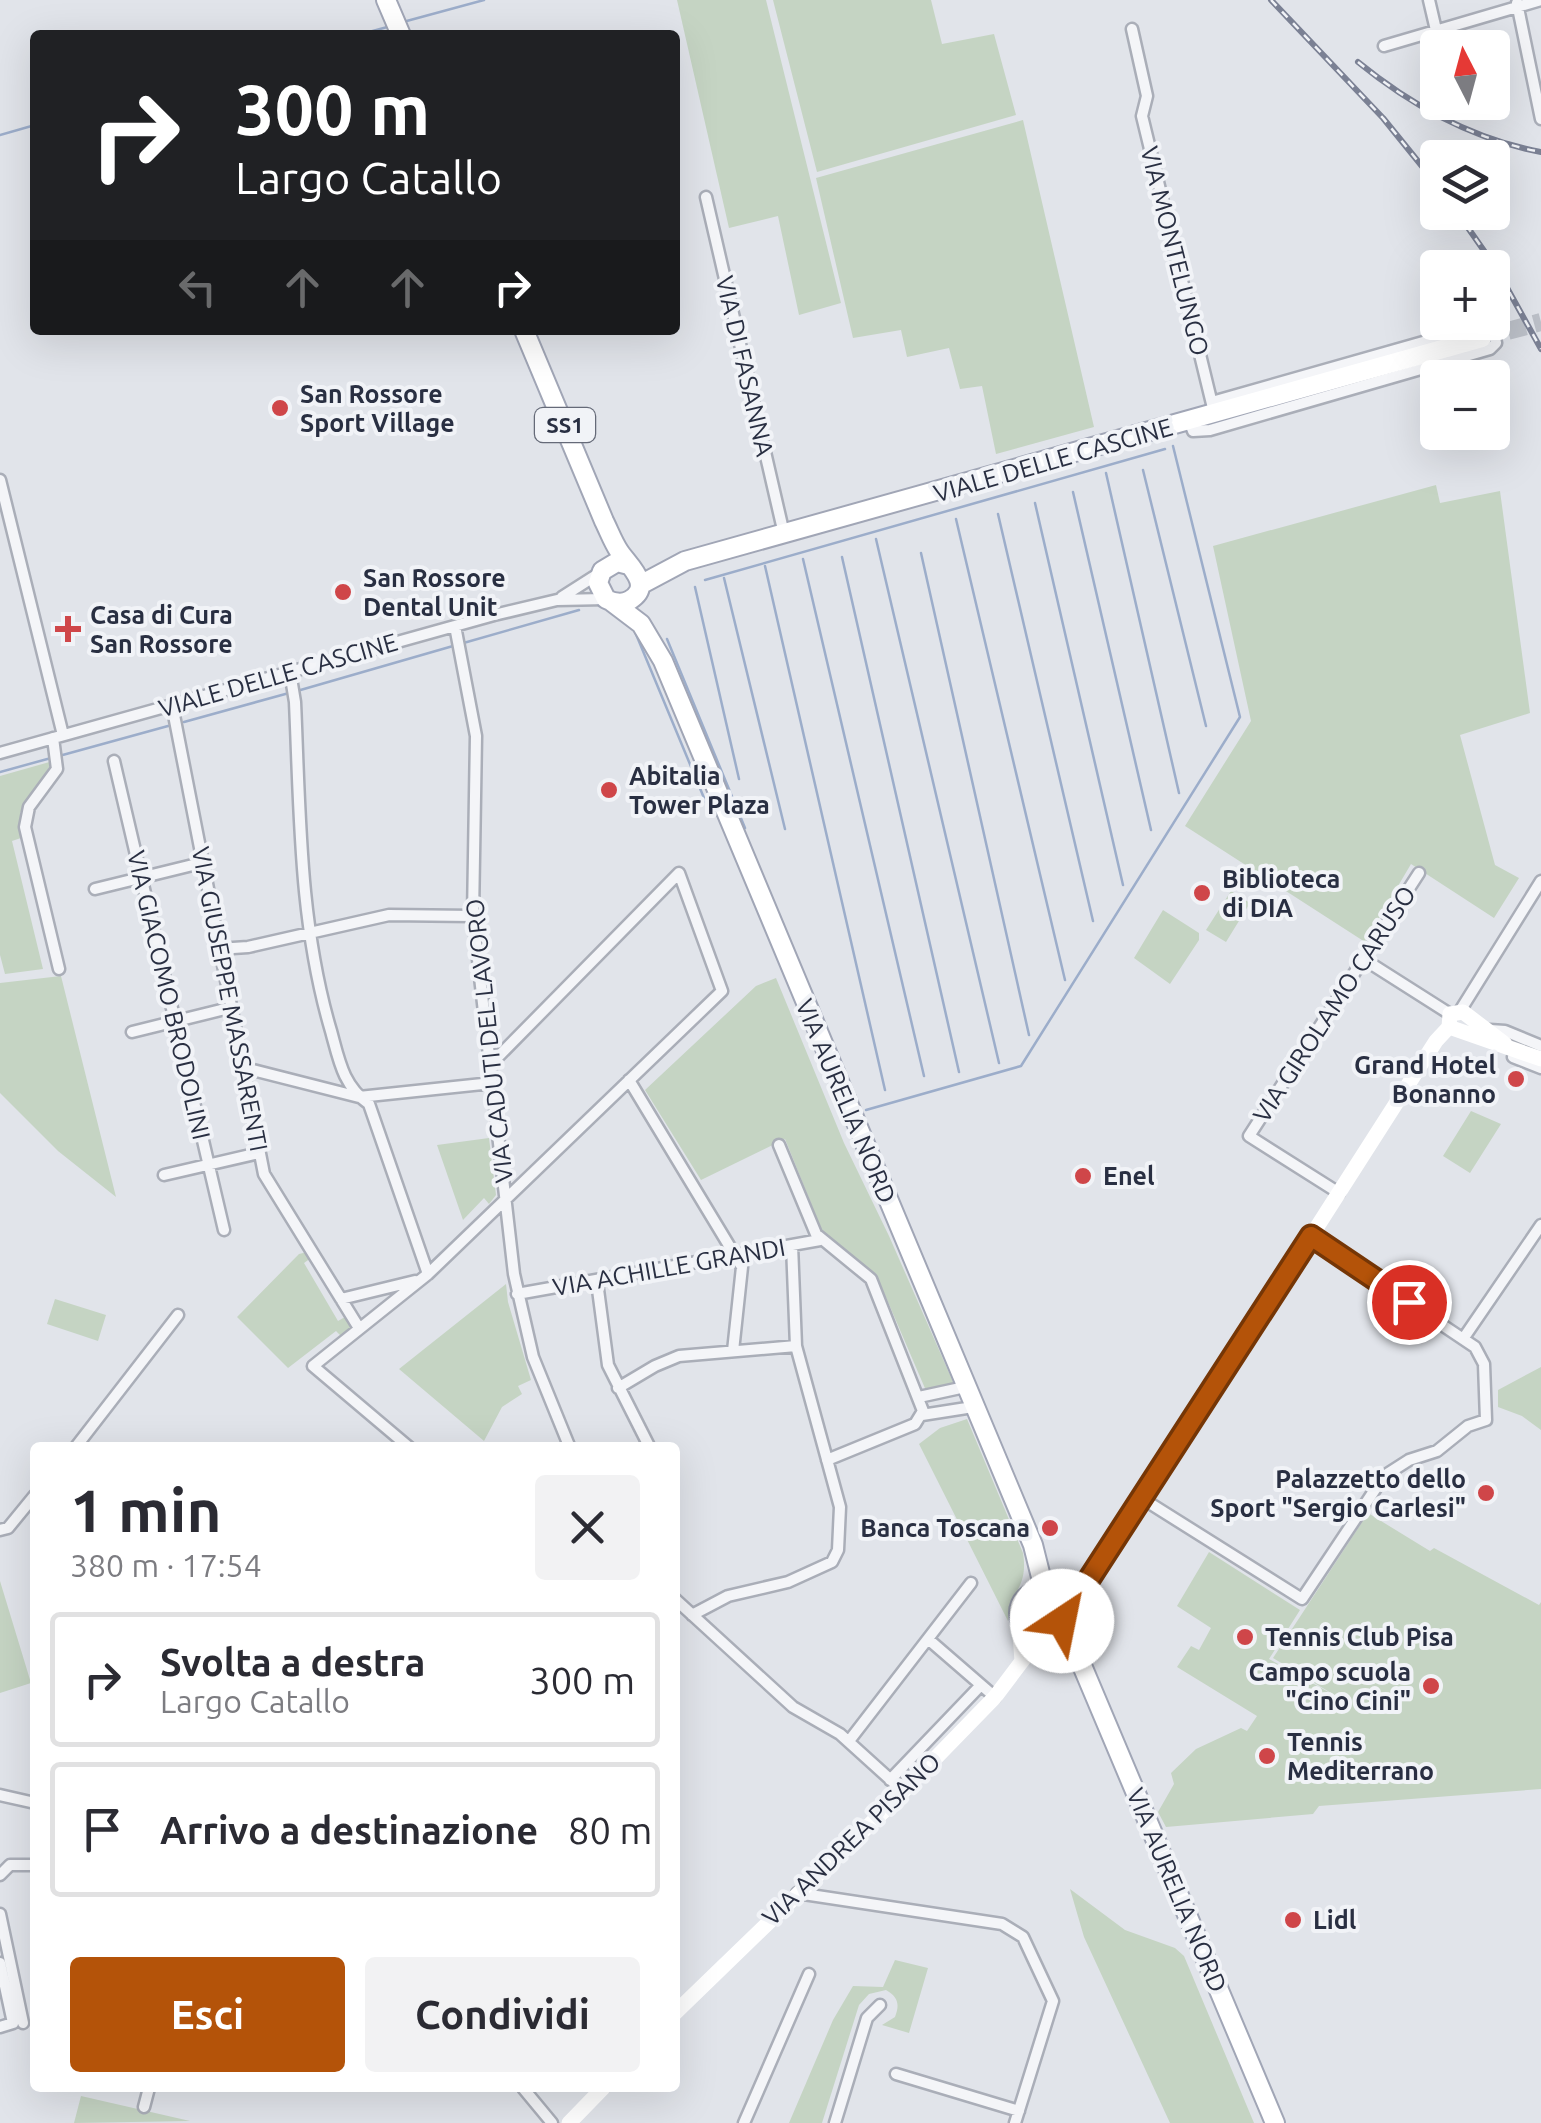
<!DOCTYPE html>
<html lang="it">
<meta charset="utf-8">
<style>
body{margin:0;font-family:Ubuntu,sans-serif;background:#f2f2f3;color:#2b2b33;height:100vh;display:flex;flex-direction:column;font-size:38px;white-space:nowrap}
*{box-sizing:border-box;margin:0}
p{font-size:32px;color:#7c7c81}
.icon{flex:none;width:55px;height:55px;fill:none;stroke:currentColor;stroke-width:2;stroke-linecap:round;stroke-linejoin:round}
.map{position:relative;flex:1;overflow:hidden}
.details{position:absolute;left:30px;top:1442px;width:650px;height:650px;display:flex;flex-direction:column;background:#fff;border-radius:10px;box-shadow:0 10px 40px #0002}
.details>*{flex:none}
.hud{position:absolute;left:30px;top:30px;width:650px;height:305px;border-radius:10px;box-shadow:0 10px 40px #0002;background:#202124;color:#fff;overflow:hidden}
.needle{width:65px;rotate:354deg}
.tools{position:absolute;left:1420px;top:30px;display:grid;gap:20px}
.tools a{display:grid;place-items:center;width:90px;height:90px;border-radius:10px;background:#fff;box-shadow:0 10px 40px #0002;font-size:50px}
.pin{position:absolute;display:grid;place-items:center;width:85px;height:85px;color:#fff;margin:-42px;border:5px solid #fff;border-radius:50%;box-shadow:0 2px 10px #0007}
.me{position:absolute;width:110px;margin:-55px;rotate:34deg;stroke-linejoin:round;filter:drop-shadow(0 0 8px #0008)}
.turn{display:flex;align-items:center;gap:35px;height:210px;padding:0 40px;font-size:45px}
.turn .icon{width:130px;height:130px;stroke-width:2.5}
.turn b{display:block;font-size:70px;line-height:85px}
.lanes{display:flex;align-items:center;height:95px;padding:0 40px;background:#0003;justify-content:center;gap:50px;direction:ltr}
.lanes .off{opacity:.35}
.round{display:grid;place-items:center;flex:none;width:105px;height:105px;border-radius:10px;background:#f2f2f3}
.headline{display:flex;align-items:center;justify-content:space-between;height:170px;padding:0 40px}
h1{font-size:60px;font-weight:600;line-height:75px}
.button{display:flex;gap:20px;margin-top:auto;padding:20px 40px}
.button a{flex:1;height:115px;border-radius:10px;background:#b45309;color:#fff;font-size:40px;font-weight:600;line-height:115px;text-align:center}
.button a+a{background:#f2f2f3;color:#2b2b33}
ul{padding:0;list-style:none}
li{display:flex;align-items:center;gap:30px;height:135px;margin:0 20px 15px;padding:0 20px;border:5px solid #e1e1e2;border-radius:10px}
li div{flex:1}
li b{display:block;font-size:38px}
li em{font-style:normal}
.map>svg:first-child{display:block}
.green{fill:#c5d4c3}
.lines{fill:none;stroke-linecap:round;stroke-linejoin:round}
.stream{stroke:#9cadca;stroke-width:2.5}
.primary-tunnel{stroke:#bcc0c8;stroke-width:18;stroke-dasharray:18 9;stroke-linecap:butt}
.street-casing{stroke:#aaaeb8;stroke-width:15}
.primary-casing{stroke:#a1a6b6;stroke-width:22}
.street{stroke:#f4f5f8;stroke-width:10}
.secondary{stroke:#fff;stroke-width:15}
.primary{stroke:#fff;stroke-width:18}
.rail-casing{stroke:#7b8194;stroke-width:6}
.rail{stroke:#f1f3f7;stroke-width:2.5;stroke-dasharray:8;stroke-linecap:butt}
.route-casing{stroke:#753606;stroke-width:25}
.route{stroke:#b45309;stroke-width:18}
.poi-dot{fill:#cf4649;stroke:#f1f3f7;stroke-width:4}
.labels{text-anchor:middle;stroke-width:8;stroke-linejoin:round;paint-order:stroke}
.shield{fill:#f1f3f7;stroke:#656a78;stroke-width:2.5}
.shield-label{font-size:22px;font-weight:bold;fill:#292f42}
.street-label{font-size:25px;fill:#292f42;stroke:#f1f3f7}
.poi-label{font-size:25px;font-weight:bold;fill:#292f42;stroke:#f1f3f7;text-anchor:start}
</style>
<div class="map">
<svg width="1541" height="2123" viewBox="0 0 1541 2123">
<rect width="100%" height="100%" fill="#e1e4ea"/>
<path class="green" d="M 677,0 L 766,0 L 841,303 L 799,315 L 778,216 L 729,228 Z
M 773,0 L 931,0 L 942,44 L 994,34 L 1016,115 L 817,172 Z
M 1023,120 L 1094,427 L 996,454 L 982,386 L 960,389 L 949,348 L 907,357 L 901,330 L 853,338 L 816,178 Z
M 1436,485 L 1440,503 L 1500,491 L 1530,713 L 1460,735 L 1495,865 L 1519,878 L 1494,918 L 1411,864 L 1365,942 L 1185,826 L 1251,721 L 1213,546 Z
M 53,761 L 20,813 L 21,838 L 12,841 L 43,969 L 5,974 L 0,955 L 0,776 Z
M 1231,891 L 1250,903 L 1226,942 L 1206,930 Z
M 1163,910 L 1199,933 L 1199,940 L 1170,984 L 1134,958 Z
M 61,976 L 116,1197 L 58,1151 L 0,1093 L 0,983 Z
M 776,978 L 844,1143 L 889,1236 L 954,1384 L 927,1393 L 876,1274 L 823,1233 L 785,1139 L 701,1180 L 645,1090 L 756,986 Z
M 1471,1111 L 1501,1124 L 1470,1173 L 1443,1156 Z
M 489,1138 L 496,1195 L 489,1204 L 484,1198 L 463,1220 L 437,1145 Z
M 307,1252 L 311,1258 L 304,1263 L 338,1321 L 345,1317 L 351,1327 L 341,1336 L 336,1331 L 288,1368 L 237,1317 L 299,1254 Z
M 506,1284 L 508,1302 L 531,1380 L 518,1386 L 522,1394 L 502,1407 L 484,1441 L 399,1369 Z
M 55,1299 L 106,1315 L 98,1341 L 47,1324 Z
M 1541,1367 L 1541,1430 L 1522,1416 L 1498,1407 L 1498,1390 Z
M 967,1419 L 1023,1553 C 1029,1590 1008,1592 1008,1621 L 919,1444 L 940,1428 Z
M 1368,1513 L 1430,1551 L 1434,1548 L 1539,1605 L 1541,1602 L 1541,1789 L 1319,1806 L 1313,1814 L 1166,1827 L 1158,1812 L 1174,1784 L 1171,1773 L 1196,1749 L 1241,1728 L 1247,1731 L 1257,1716 L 1177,1667 L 1191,1646 L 1199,1650 L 1211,1628 L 1177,1606 L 1209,1552 L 1300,1610 L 1269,1659 L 1341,1699 L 1273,1658 Z
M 0,1581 L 31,1683 L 0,1693 Z
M 1070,1889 L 1125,1930 L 1175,1948 L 1184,1956 L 1254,2123 L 1170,2123 L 1084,1937 Z
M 895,1960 L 928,1968 L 909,2033 L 882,2025 L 895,2017 C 900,2004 898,1997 886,1990 L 869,1994 L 859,2005 L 822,2123 L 789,2123 L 833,2020 L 853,1986 L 883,1987 Z
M 81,2096 L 190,2121 L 74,2123 Z"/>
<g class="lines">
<path class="stream" d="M 403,22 L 484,0
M 358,35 L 391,26
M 0,135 L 35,125
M 1143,470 L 1206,726
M 1106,473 L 1179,793
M 1073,492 L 1151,830
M 1035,503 L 1123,885
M 998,514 L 1093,921
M 956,519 L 1065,980
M 876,539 L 999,1063
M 921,553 L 1029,1035
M 842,557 L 959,1072
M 803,559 L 924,1076
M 765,566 L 885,1090
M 724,578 L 785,829
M 705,580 L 1165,449
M 695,587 L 739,779
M 633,627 L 709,810
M 667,639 L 745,828
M 460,644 L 579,610
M 297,691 L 453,646
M 184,722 L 289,693
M 59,756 L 168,726
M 0,772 L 51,758
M 866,1110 L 1021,1066 L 1240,717 L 1173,446"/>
<path class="primary-tunnel" d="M 1482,338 L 1541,322"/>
<defs>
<path id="street" d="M 1429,0 L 1436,30
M 1517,3 L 1541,119
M 1132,29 L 1147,96 L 1142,116 L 1213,408
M 1384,46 L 1541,0
M 706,197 L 784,534
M 1189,421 L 1193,431 L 1210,430 L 1490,349 L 1496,343 L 1493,328 L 1483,325 L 1212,402
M 0,480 L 63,735
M 562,597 L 598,574
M 455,626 L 476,736 L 473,916 L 514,1274 L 533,1357 L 570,1448
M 290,672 L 295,702 C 300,813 299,923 331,1031 C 339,1060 343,1086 369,1104 L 428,1274
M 172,705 L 264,1174 L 359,1328
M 53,738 L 57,769 L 29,807 L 25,827 L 59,969
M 0,753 L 494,615 L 557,600 L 606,599
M 114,761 L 224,1230
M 95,889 L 205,862
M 218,949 L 248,947 L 389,915 L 473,916
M 1365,960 L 1450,1014
M 1460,1011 L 1541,881
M 1490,1030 L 1505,1031 L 1541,1046
M 132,1032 L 229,1008
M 1513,1057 L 1541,1068
M 241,1067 L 359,1097 L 492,1083
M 629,1080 L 742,1267 L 733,1351
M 779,1145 L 816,1234 L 871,1279 L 923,1411 L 915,1424 L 827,1460
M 164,1175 L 259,1153
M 1339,1193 L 1249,1136 L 1419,873
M 597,1282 L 608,1365 L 650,1448
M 517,1294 L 820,1240
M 341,1299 L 415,1281
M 1463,1339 L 1541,1225
M 618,1388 L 655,1366 L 679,1356 L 796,1346
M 919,1397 L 965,1387
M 922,1415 L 973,1407
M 75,1448 L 178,1315
M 410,1448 L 313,1366 L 428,1274 L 722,991 L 679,873 L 490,1065
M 1143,1499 L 1302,1599 L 1384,1476 L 1409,1460 L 1437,1451 L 1468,1426 L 1486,1420 L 1484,1364 L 1475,1347 L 1311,1237
M 0,1530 L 8,1528 L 35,1495
M 675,1599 L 793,1707 L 840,1734 L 903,1791
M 692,1615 L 728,1596 L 788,1582 L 832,1562 L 838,1550 L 840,1507 L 796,1346 L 792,1245
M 928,1639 L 995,1697
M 849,1741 L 971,1583
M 890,1780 L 981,1685
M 0,1795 L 35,1803
M 0,1875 L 10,1865 L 35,1865
M 797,1893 L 1002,1924 L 1023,1937 L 1053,2001 L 1015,2123
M 0,1914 L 23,2023
M 0,1963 L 13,2023 L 0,2027
M 896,2074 L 1019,2111
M 523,2088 L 552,2123
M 144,2107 L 149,2088
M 744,2123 L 809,1974
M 835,2123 L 867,2018 L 880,2005"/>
<path id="primary" d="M 386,0 L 401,35
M 524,330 L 604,521 C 609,531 613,542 619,551 C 628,565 654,585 630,600 C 622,605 614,603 606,599 L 598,583 L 602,571 L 617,562 L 629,565
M 640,585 L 685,561 L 1482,338
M 612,602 L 641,624 L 663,661 L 1033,1545 L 1042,1581 L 1049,1592
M1019 1613a22 22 0 1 1 44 0a22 22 0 1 1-44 0Z
M 1062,1621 L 1074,1638 L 1078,1656 L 1275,2123"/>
</defs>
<use href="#street" class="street-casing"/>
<use href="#primary" class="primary-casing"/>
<use href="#street" class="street"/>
<path class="secondary" d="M 1449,1027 L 1541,1059
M 1063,1618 L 1086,1588 L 1436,1041 L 1449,1027 L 1450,1014 L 1463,1012 L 1505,1044
M 1019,1621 L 1022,1661
M 675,2013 L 887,1808 L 995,1697 L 1041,1636
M 569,2123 L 603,2088"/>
<use href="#primary" class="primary"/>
<defs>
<path id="rail" d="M 1271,0 L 1383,118 L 1438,186
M 1358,62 C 1412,106 1472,139 1541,152
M 1457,212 L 1496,268 L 1541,349"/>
</defs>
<use href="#rail" class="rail-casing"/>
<use href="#rail" class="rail"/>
</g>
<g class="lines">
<defs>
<path id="route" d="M 1062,1621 L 1311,1236 L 1409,1302"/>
</defs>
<use href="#route" class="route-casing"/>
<use href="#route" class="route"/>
</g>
<g class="poi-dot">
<circle cx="280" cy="408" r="10"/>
<circle cx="343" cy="592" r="10"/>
<path d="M63 614h10v10h10v10h-10v10h-10v-10h-10v-10h10z"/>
<circle cx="609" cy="790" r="10"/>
<circle cx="1202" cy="893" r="10"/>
<circle cx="1516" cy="1079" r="10"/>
<circle cx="1083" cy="1176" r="10"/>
<circle cx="1486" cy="1493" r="10"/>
<circle cx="1050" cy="1528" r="10"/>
<circle cx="1245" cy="1637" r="10"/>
<circle cx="1431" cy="1686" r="10"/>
<circle cx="1267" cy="1756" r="10"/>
<circle cx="1293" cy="1920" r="10"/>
</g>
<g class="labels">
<rect class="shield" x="535" y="408" width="60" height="34" rx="8"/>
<g class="shield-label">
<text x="565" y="433">SS1</text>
</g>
<g class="street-label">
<text transform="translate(1175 251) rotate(76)" y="9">VIA MONTELUNGO</text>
<text transform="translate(745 366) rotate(77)" y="9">VIA DI FASANNA</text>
<text transform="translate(1053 460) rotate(-16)" y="9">VIALE DELLE CASCINE</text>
<text transform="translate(278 675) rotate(-16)" y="9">VIALE DELLE CASCINE</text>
<text transform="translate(169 995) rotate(77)" y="9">VIA GIACOMO BRODOLINI</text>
<text transform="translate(230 999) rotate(79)" y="9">VIA GIUSEPPE MASSARENTI</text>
<text transform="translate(1334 1004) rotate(-57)" y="9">VIA GIROLAMO CARUSO</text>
<text transform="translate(489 1041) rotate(-96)" y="9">VIA CADUTI DEL LAVORO</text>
<text transform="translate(846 1101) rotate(67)" y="9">VIA AURELIA NORD</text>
<text transform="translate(669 1267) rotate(-10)" y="9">VIA ACHILLE GRANDI</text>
<text transform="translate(851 1839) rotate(-44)" y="9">VIA ANDREA PISANO</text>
<text transform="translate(1177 1890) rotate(67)" y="9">VIA AURELIA NORD</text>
</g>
<g class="poi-label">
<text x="300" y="403">San Rossore<tspan x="300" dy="29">Sport Village</tspan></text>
<text x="363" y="587">San Rossore<tspan x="363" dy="29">Dental Unit</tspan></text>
<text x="90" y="624">Casa di Cura<tspan x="90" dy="29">San Rossore</tspan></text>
<text x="629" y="785">Abitalia<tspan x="629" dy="29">Tower Plaza</tspan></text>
<text x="1222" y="888">Biblioteca<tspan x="1222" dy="29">di DIA</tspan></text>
<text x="1496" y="1074" text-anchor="end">Grand Hotel<tspan x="1496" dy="29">Bonanno</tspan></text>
<text x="1103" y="1185">Enel</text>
<text x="1466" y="1488" text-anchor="end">Palazzetto dello<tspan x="1466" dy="29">Sport "Sergio Carlesi"</tspan></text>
<text x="1030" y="1537" text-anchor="end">Banca Toscana</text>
<text x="1265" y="1646">Tennis Club Pisa</text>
<text x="1411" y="1681" text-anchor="end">Campo scuola<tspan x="1411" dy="29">"Cino Cini"</tspan></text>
<text x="1287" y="1751">Tennis<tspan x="1287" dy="29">Mediterrano</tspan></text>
<text x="1313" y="1929">Lidl</text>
</g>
</g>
</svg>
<div class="tools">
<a><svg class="needle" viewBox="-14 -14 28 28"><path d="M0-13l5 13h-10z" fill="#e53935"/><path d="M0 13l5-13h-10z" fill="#7c7c81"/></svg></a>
<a><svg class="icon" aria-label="layers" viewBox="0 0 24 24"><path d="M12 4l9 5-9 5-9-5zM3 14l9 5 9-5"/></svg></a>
<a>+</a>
<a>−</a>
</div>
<div class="pin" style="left:1409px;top:1302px;background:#d93025"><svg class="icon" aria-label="arrive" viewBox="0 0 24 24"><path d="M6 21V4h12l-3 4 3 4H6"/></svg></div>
<svg class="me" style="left:1062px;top:1621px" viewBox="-20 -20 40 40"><circle r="19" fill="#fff"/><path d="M0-13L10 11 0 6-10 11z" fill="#b45309"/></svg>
<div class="hud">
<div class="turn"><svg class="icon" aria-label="right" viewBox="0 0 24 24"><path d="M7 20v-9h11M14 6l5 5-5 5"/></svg><div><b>300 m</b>Largo Catallo</div></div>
<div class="lanes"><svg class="icon off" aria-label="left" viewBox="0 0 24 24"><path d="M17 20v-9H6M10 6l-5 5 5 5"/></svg><svg class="icon off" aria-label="ahead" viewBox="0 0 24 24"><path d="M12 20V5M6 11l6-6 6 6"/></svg><svg class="icon off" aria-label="ahead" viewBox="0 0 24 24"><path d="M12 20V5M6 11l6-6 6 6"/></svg><svg class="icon" aria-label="right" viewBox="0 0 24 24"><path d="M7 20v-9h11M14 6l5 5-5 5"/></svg></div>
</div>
<section class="details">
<div class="headline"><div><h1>1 min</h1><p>380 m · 17:54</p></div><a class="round"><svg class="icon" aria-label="close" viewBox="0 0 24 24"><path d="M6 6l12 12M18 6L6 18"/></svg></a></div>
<ul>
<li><svg class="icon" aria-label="right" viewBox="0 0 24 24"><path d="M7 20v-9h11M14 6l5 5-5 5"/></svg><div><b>Svolta a destra</b><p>Largo Catallo</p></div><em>300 m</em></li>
<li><svg class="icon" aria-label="arrive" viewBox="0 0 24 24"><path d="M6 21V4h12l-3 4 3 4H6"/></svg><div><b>Arrivo a destinazione</b></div><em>80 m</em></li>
</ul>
<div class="button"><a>Esci</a><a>Condividi</a></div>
</section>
</div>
